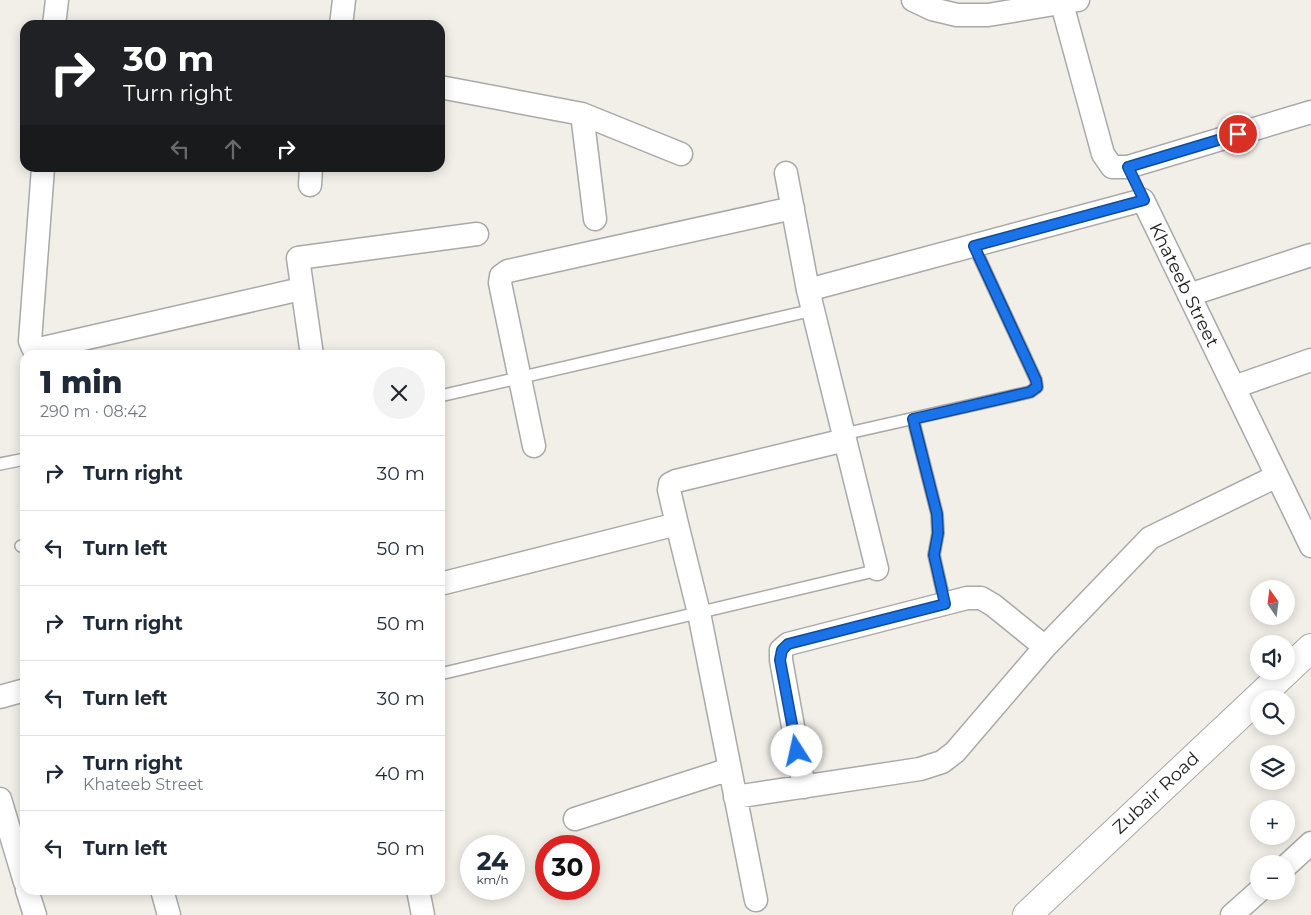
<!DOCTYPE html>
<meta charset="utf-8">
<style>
body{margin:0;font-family:Montserrat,sans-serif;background:#f2f2f3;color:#1f2937;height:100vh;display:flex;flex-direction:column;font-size:19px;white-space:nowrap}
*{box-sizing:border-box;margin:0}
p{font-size:16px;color:#747a83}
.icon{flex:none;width:28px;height:28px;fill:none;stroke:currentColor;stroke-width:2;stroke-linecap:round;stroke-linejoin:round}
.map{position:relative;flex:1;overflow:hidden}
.side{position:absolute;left:20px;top:350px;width:425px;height:545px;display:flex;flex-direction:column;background:#fff;border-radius:15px;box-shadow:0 2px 12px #0003}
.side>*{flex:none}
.hud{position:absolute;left:20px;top:20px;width:425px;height:152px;border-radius:15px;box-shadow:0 2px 12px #0003;background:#202124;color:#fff;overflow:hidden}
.needle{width:32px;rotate:346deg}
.fabs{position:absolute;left:1250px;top:580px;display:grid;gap:10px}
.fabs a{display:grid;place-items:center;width:45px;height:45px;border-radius:50%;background:#fff;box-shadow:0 2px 12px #0003;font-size:25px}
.speed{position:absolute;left:460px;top:835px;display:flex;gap:10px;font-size:25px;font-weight:700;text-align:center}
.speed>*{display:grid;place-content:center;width:65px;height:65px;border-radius:50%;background:#fff;box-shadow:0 2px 12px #0003;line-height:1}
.speed small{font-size:12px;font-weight:400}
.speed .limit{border:8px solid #d22;background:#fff;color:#111}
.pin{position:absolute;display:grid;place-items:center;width:42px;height:42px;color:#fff;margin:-21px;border:2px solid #fff;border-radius:50%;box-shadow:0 1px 5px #0007}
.me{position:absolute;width:55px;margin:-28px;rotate:350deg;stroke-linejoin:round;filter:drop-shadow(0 0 4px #0008)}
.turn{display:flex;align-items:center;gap:18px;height:105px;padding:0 20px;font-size:22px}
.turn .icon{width:65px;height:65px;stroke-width:2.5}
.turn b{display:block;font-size:35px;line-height:42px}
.lanes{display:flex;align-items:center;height:48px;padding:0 20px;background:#0003;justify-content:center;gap:25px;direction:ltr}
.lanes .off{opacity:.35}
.round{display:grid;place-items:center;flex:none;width:52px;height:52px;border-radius:26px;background:#f2f2f3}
.overview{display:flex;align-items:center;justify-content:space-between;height:85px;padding:0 20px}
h1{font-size:30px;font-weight:800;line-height:38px}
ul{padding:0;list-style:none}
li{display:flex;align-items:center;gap:15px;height:75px;padding:0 20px;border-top:1px solid #e0e1e3}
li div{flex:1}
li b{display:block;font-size:19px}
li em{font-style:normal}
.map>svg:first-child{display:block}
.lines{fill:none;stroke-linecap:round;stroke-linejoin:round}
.service-casing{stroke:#a9a9a9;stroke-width:14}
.minor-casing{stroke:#a9a9a9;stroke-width:25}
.tertiary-casing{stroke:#a9a9a9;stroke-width:30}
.service{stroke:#fff;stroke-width:11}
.minor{stroke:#fff;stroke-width:22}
.tertiary{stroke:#fff;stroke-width:28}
.route-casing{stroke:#114b97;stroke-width:12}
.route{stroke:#1a73e8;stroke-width:9}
.labels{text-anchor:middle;stroke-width:4;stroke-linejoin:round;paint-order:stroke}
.street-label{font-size:18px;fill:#222;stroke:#fff}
</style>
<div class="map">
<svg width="1311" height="915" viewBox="0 0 1311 915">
<rect width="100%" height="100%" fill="#f2efe9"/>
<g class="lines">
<defs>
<path id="service" d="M 440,396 L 813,310
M 913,419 L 937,514 L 938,533 L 934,555 L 945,604
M 844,434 L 1030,392 L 1037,387 L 1036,380 L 974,246
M 0,464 L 25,459
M 21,546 L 25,545
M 440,674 L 874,571 L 877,569"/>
<path id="minor" d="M 913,0 L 932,9 L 957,15 L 988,15 L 1078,0
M 1062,4 L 1103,154 L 1112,167 L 1128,167 L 1311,112
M 54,25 L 57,0
M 341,25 L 344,0
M 440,87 L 582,114 L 681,154
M 582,114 L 595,219
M 43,168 L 30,341 L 33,348 L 39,349 L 301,289
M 786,173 L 808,290 L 877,569
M 310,185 L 311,168
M 808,290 L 1143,200 L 1311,546
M 1189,295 L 1311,255
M 312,355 L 298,258 L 477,234
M 1234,387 L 1311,360
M 534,446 L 500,283 L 501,276 L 508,271 L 793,208
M 677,524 L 699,613 L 756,900
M 440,584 L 677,524 L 669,490 L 670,484 L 676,481 L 845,440
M 0,697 L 25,690
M 804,787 L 781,660 L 781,650 L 788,644 L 967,598 L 981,598 L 993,605 L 1045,647
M 735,797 L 920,769 L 942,762 L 955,752 L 1045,647 L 1150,538 L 1277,476
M 0,799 L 25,882
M 575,819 L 730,769
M 1286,866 L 1311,843
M 27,890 L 35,915
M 162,890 L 169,915
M 418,890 L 423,915
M 1232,915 L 1259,891"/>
<path id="tertiary" d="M 1027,915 L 1311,648"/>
</defs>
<use href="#service" class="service-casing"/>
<use href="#minor" class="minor-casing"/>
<use href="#tertiary" class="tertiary-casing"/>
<use href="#service" class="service"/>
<use href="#minor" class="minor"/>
<use href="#tertiary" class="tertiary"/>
</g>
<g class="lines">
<defs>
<path id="route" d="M 797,751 L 780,660 L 782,650 L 788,644 L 945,604 L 934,555 L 938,533 L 937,514 L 913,419 L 1030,392 L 1037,387 L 1036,380 L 974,246 L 1144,200 L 1128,167 L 1238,134"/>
</defs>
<use href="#route" class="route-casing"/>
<use href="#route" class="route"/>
</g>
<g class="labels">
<g class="street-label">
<text transform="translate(1184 285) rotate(64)" y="6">Khateeb Street</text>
<text transform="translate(1156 793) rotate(-43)" y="6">Zubair Road</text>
</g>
</g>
</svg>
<div class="fabs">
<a><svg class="needle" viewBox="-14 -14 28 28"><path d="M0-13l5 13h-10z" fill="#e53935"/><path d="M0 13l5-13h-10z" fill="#747a83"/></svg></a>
<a><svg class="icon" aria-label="sound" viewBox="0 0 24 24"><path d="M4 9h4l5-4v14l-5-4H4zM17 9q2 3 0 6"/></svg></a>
<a><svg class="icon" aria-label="search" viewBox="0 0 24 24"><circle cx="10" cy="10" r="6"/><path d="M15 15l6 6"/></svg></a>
<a><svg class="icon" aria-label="layers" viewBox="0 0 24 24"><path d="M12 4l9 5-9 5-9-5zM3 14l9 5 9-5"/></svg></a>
<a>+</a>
<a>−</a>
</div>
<div class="speed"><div>24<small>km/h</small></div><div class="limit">30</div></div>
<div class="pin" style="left:1238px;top:134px;background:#d93025"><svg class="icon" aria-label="arrive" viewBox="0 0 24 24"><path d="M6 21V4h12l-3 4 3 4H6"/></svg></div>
<svg class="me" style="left:797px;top:751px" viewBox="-20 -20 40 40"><circle r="19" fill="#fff"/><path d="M0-13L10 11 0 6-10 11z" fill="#1a73e8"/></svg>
<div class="hud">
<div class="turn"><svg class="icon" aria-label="right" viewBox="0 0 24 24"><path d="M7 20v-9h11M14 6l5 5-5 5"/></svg><div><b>30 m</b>Turn right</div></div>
<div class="lanes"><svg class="icon off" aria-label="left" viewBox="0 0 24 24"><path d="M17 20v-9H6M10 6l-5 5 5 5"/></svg><svg class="icon off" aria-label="ahead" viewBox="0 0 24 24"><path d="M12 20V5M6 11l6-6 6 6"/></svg><svg class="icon" aria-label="right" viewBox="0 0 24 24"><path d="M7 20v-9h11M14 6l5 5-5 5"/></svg></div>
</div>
<section class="side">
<div class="overview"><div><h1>1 min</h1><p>290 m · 08:42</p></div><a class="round"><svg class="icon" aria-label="close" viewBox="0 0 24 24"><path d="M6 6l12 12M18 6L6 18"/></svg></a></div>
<ul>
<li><svg class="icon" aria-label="right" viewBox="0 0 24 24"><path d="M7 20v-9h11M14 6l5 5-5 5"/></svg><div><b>Turn right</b></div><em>30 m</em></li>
<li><svg class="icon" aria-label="left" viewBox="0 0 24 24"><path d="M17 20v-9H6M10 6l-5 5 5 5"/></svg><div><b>Turn left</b></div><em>50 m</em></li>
<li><svg class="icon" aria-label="right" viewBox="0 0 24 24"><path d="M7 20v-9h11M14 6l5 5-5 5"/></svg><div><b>Turn right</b></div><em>50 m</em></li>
<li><svg class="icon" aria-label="left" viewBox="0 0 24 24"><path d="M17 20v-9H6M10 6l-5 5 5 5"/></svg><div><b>Turn left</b></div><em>30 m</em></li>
<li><svg class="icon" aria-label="right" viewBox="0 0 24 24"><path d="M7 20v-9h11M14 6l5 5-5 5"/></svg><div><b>Turn right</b><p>Khateeb Street</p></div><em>40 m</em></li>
<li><svg class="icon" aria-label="left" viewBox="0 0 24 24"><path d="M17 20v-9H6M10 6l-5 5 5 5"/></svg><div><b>Turn left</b></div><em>50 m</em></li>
</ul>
</section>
</div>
